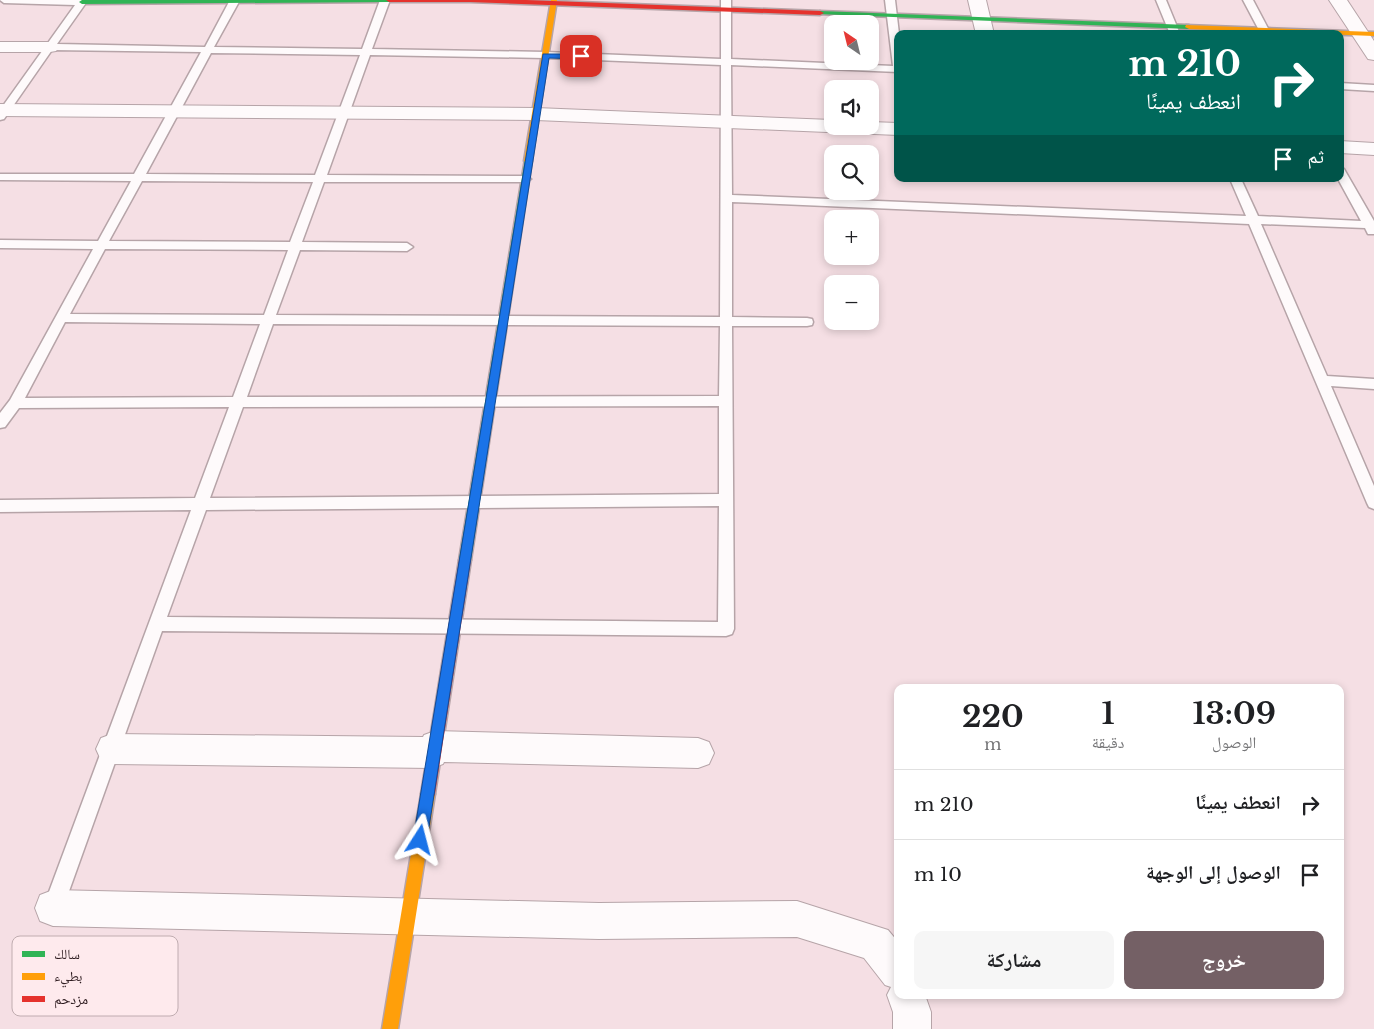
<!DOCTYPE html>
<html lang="ar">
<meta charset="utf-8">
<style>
body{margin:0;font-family:"Libre Baskerville","Noto Naskh Arabic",serif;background:#f6f6f6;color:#202124;direction:rtl;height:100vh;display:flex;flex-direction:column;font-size:19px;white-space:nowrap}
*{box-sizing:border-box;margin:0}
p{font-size:16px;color:#757577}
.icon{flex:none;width:28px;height:28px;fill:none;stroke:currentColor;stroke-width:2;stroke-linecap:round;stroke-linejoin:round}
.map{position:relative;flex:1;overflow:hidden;direction:ltr}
.sheet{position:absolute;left:894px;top:684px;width:450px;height:315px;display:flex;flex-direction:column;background:#fff;border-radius:10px;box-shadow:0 2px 8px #0003;direction:rtl}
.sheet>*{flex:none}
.banner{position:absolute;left:894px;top:30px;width:450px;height:152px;border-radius:10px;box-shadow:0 2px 8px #0003;direction:rtl;background:#00695c;color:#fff;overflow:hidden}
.needle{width:32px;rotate:325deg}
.buttons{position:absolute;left:824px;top:15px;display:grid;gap:10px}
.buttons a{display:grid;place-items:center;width:55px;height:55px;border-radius:10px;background:#fff;box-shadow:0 2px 8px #0003;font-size:25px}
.pin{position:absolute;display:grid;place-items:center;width:42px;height:42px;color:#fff;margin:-21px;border-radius:10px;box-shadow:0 2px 8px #0006}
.me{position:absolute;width:55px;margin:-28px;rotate:9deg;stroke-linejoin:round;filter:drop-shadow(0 0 4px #0008)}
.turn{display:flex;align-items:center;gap:18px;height:105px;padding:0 20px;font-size:22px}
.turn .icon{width:65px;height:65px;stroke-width:2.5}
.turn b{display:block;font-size:35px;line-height:42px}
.then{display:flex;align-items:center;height:48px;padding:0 20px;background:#0003;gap:10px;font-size:19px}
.eta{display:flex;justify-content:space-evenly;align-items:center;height:85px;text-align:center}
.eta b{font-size:30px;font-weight:700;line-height:35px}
.cta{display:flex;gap:10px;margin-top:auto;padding:10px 20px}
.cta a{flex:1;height:58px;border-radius:10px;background:#746065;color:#fff;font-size:20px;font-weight:700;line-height:58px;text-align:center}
.cta a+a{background:#f6f6f6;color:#202124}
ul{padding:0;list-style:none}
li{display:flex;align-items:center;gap:15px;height:70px;padding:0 20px;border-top:1px solid #e0e0e0}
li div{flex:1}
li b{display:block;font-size:19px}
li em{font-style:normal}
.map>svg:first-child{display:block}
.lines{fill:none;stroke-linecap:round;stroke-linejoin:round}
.lane-casing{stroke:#b6a4a8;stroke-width:3}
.street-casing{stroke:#b6a4a8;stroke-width:2}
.fast-casing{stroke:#b6a4a8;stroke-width:3}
.slow-casing{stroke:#b6a4a8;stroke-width:3}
.jam-casing{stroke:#b6a4a8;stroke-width:3}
.lane{fill:#fefafb;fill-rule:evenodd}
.street{fill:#fefafb;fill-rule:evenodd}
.fast{fill:#30b455;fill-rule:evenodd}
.slow{fill:#ff9f0a;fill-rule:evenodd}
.jam{fill:#e5322d;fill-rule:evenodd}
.route{fill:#1a73e8;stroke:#114b97}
.key{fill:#feeaed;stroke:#c0acb0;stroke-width:1}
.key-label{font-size:14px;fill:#2e1c20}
</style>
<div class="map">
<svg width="1374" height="1029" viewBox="0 0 1374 1029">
<rect width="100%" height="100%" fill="#f5dfe4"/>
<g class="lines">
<defs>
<path id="lane" d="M 0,0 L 88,0 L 57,44 L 205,47 L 230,0 L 240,0 L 214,47 L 362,49 L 380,0 L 390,0 L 372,49 L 545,52 L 721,59 L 721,0 L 731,0 L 731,59 L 893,66 L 885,0 L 895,0 L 899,34 L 898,72 L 731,65 L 732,195 L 1246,216 L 1230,179 L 1241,179 L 1258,216 L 1361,221 L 1338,179 L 1340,168 L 1344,169 L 1374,221 L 1374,234 L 1368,234 L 1365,228 L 1261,224 L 1327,376 L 1374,379 L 1374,389 L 1331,386 L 1374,486 L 1374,509 L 1369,507 L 1367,503 L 1249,224 L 732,202 L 732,317 L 807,318 L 812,319 L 813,322 L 812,325 L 807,326 L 732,326 L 734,629 L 732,634 L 726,636 L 162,631 L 63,908 L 60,915 L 53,918 L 46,915 L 43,908 L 191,510 L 0,512 L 0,500 L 195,498 L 229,407 L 19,408 L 5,427 L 0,428 L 0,413 L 10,400 L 93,249 L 0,248 L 0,240 L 98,241 L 131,181 L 0,180 L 0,174 L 134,174 L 201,52 L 52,50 L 4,119 L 0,120 L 0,110 L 75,5 L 4,3 ZM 211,53 L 360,55 L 315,175 L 146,174 ZM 370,55 L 545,58 L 721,65 L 720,317 L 276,315 L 300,250 L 407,251 L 413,247 L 407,243 L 302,242 L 324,182 L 525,182 L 531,179 L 525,176 L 327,175 ZM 142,181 L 313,182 L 290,242 L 109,241 ZM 105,249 L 288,250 L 264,315 L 70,314 ZM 65,322 L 260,324 L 233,397 L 25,398 ZM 273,324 L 720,326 L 719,396 L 247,397 ZM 719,406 L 719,494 L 210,498 L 243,407 ZM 719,506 L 718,622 L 167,617 L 206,510 Z
M 1156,0 L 1166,0 L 1180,34 L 1170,34 Z
M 1243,0 L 1253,0 L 1271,34 L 1261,34 Z
M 1340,83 L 1374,85 L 1374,91 L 1340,89 Z"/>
<path id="street" d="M 968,0 L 986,0 L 994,34 L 976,34 Z
M 1329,0 L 1347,0 L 1374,41 L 1374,60 L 1368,59 Z
M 0,42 L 50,42 L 56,43 L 59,47 L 56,51 L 50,52 L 0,52 Z
M 0,104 L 536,108 L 832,120 L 832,126 L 870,126 L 870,122 L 898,123 L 898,135 L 536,120 L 0,116 Z
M 1340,141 L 1374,143 L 1374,155 L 1340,153 Z
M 435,731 L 698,738 L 709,742 L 714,753 L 709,764 L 698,768 L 444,762 L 443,764 L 432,768 L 112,764 L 101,760 L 96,749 L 101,738 L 112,734 L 423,737 L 424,735 Z
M 53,890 L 599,903 L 797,901 L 888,930 L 898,942 L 898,995 L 925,995 L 931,1012 L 931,1029 L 893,1029 L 893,1012 L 887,995 L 891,987 L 885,985 L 864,958 L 797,937 L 599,939 L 53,926 L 40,921 L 35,908 L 40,895 Z"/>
<path id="fast" d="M 392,0 L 389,2 L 82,4 L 79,2 L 82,0 Z
M 820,11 L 1189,25 L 1193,27 L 1189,29 L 818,14 L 816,13 Z
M 525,159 L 531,159 L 532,161 L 471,560 L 469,563 L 465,565 L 461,563 L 459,560 Z"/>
<path id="slow" d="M 551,0 L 557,0 L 532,161 L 528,163 L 524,161 Z
M 1186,25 L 1374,32 L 1374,36 L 1189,29 L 1185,27 Z
M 428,787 L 433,789 L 435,794 L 398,1029 L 382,1029 L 421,794 L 423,789 Z"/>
<path id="jam" d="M 386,0 L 526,0 L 820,11 L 824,13 L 820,15 L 470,2 L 389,2 Z
M 465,555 L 469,557 L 471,560 L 435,794 L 433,799 L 428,801 L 423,799 L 421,794 L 459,560 L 461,557 Z"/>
</defs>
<use href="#lane" class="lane-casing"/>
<use href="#street" class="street-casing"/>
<use href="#fast" class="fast-casing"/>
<use href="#slow" class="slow-casing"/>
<use href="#jam" class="jam-casing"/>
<use href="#lane" class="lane"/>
<use href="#street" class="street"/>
<use href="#fast" class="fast"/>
<use href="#slow" class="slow"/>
<use href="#jam" class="jam"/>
</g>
<path class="route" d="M 543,54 L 581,54 L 585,56 L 581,59 L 549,58 L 427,840 L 425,845 L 420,847 L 415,845 L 413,840 Z"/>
<rect x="12" y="936" width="166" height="80" rx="8" class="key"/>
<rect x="22" y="951" width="23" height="6" fill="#30b455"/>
<rect x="22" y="973" width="23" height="7" fill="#ff9f0a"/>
<rect x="22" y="996" width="23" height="6" fill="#e5322d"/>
<g class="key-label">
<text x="54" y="959">سالك</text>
<text x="54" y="981">بطيء</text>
<text x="54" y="1004">مزدحم</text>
</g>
</svg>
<div class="buttons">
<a><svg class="needle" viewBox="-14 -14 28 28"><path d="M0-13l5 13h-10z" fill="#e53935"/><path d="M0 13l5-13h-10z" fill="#757577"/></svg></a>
<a><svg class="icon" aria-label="sound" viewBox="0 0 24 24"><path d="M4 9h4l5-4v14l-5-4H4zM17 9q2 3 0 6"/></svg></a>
<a><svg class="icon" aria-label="search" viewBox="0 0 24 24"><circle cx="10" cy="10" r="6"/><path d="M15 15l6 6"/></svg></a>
<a>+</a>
<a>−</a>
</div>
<div class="pin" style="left:581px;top:56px;background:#d93025"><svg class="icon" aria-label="arrive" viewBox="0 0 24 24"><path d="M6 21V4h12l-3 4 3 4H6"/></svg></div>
<svg class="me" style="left:420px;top:840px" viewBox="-20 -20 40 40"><path d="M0-17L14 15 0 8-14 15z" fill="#1a73e8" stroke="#fff" stroke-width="4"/></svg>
<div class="banner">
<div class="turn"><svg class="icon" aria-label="right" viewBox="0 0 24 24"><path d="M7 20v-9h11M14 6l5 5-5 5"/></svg><div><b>210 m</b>انعطف يمينًا</div></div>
<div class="then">ثم<svg class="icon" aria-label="arrive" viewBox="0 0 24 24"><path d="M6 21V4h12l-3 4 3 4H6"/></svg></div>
</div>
<section class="sheet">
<div class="eta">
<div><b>13:09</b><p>الوصول</p></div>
<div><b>1</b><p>دقيقة</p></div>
<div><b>220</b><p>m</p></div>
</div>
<ul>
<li><svg class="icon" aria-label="right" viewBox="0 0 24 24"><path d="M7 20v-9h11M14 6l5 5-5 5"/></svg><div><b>انعطف يمينًا</b></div><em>210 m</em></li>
<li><svg class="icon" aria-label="arrive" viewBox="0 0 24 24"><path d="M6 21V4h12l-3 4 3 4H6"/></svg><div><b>الوصول إلى الوجهة</b></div><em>10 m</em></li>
</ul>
<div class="cta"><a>خروج</a><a>مشاركة</a></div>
</section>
</div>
